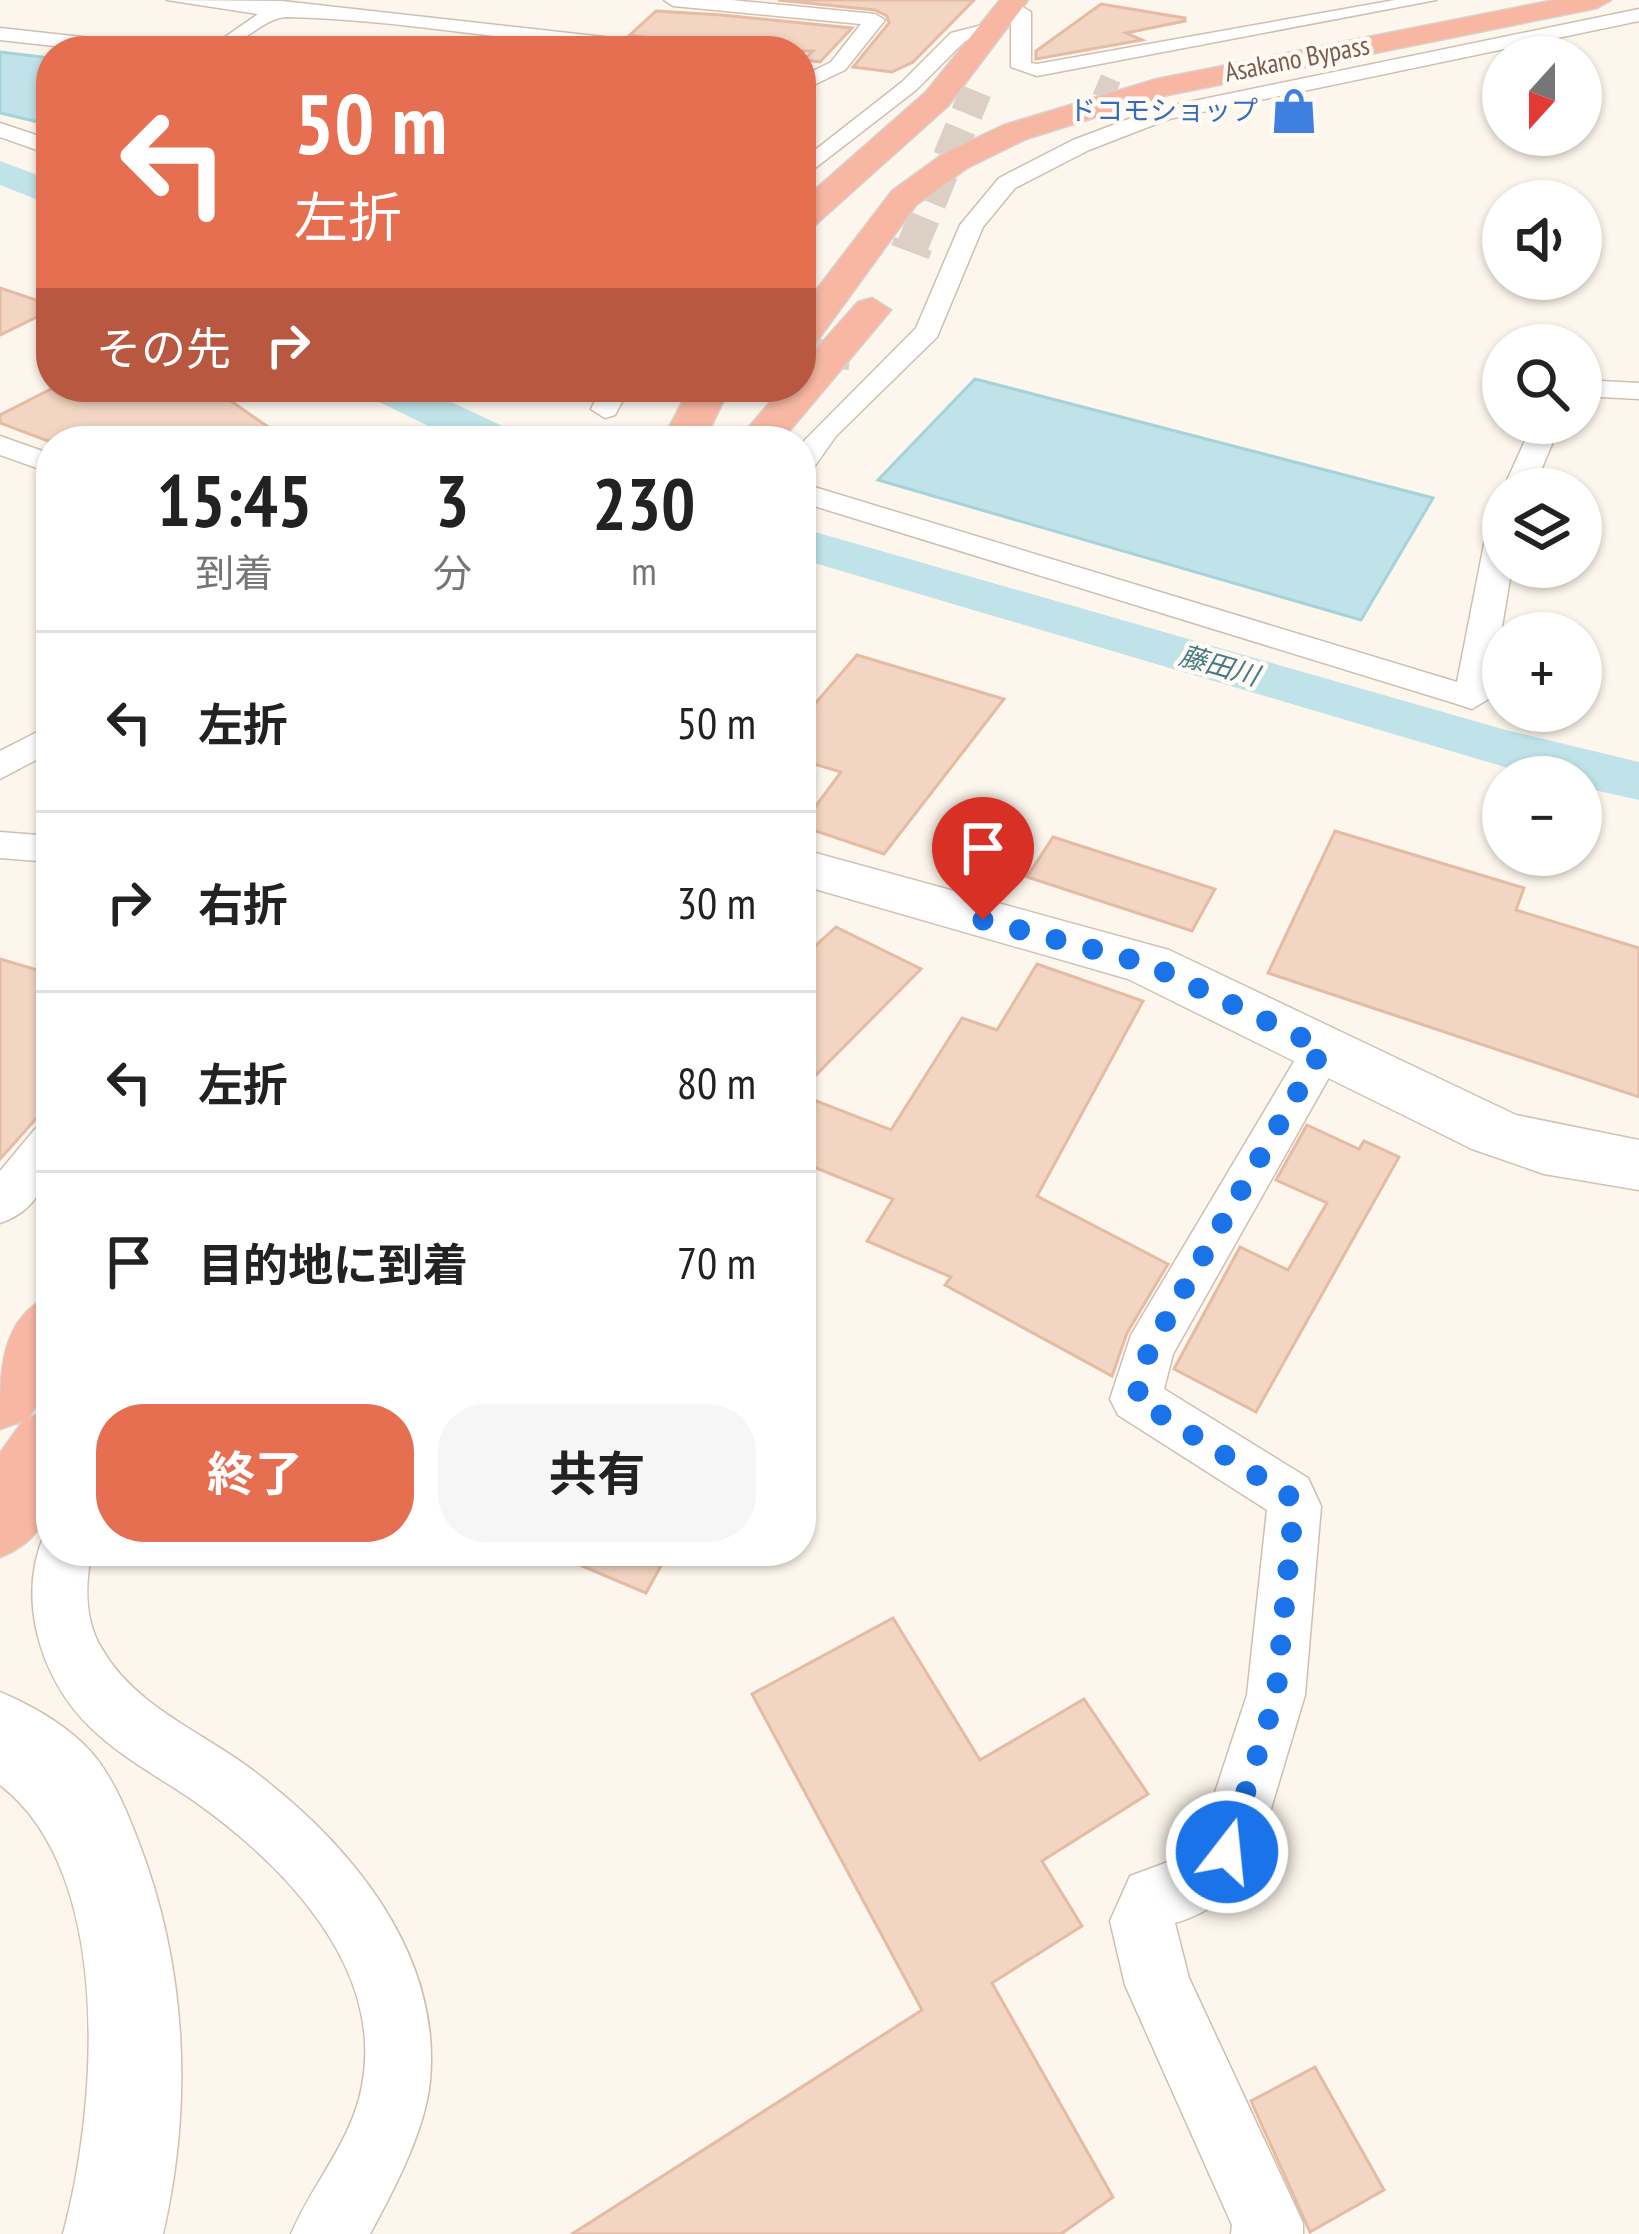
<!DOCTYPE html>
<html lang="ja">
<meta charset="utf-8">
<style>
body{margin:0;font-family:"PT Sans Narrow","Noto Sans JP",sans-serif;background:#f6f6f6;color:#222;height:100vh;display:flex;flex-direction:column;font-size:45px;white-space:nowrap}
*{box-sizing:border-box;margin:0}
p{font-size:39px;color:#767676}
.icon{flex:none;width:66px;height:66px;fill:none;stroke:currentColor;stroke-width:2;stroke-linecap:round;stroke-linejoin:round}
.map{position:relative;flex:1;overflow:hidden}
.sheet{position:absolute;left:36px;top:426px;width:780px;height:1140px;display:flex;flex-direction:column;background:#fff;border-radius:48px;box-shadow:0 3px 9px #0004}
.sheet>*{flex:none}
.guide{position:absolute;left:36px;top:36px;width:780px;height:366px;border-radius:48px;box-shadow:0 3px 9px #0004;background:#e76f51;color:#fff;overflow:hidden}
.needle{width:78px;rotate:201deg}
.fabs{position:absolute;left:1482px;top:36px;display:grid;gap:24px}
.fabs a{display:grid;place-items:center;width:120px;height:120px;border-radius:50%;background:#fff;box-shadow:0 3px 9px #0004;font-size:60px}
.pin{position:absolute;display:grid;place-items:center;width:102px;height:102px;color:#fff;margin:-123px -51px;border-radius:50% 50% 50% 0;rotate:-45deg;box-shadow:0 0 12px #0007}
.pin .icon{rotate:45deg}
.me{position:absolute;width:132px;margin:-66px;rotate:16deg;stroke-linejoin:round;filter:drop-shadow(0 0 9px #0008)}
.turn{display:flex;align-items:center;gap:42px;height:252px;padding:0 60px;font-size:54px}
.turn .icon{width:156px;height:156px;stroke-width:2.5}
.turn b{display:block;font-size:84px;line-height:102px}
.then{display:flex;align-items:center;height:114px;padding:0 60px;background:#0003;gap:24px;font-size:45px}
.eta{display:flex;justify-content:space-evenly;align-items:center;height:204px;text-align:center}
.eta b{font-size:72px;font-weight:700;line-height:84px}
.action{display:flex;gap:24px;margin-top:auto;padding:24px 60px}
.action a{flex:1;height:138px;border-radius:48px;background:#e76f51;color:#fff;font-size:48px;font-weight:700;line-height:138px;text-align:center}
.action a+a{background:#f6f6f6;color:#222}
ul{padding:0;list-style:none}
li{display:flex;align-items:center;gap:36px;height:180px;padding:0 60px;border-top:3px solid #e0e0e0}
li div{flex:1}
li b{display:block;font-size:45px}
li em{font-style:normal}
.map>svg:first-child{display:block}
.water{fill:#bfe3e8;stroke:#a5d3da;stroke-width:3}
.lines{fill:none;stroke-linecap:round;stroke-linejoin:round}
.river{fill:#bfe3e8;fill-rule:evenodd}
.building{fill:#f3d5c3;stroke:#e6bba3;stroke-width:3}
.street-tunnel-far1{stroke:#dcd0c4;stroke-width:21;stroke-dasharray:21 10;stroke-linecap:butt}
.street-tunnel{stroke:#dcd0c4;stroke-width:28;stroke-dasharray:28 14;stroke-linecap:butt}
.highway-tunnel-far1{stroke:#dcd0c4;stroke-width:32;stroke-dasharray:32 16;stroke-linecap:butt}
.highway-tunnel{stroke:#dcd0c4;stroke-width:40;stroke-dasharray:40 21;stroke-linecap:butt}
.street-casing{stroke:#d1beb0;stroke-width:3}
.secondary-casing{stroke:#d6c0b0;stroke-width:3}
.highway-casing{stroke:#dad1cd;stroke-width:3}
.street{fill:#fff;fill-rule:evenodd}
.secondary{fill:#fff;fill-rule:evenodd}
.highway{fill:#f7b7a3;fill-rule:evenodd}
.route{stroke:#1a73e8;stroke-width:21;stroke-dasharray:0 37.8}
.labels{text-anchor:middle;stroke-width:9;stroke-linejoin:round;paint-order:stroke}
.far-street-label{font-size:27px;fill:#7a5c4d;stroke:#fffaf3}
.far-shop-label{font-size:27px;fill:#366cbe;stroke:#fffaf3;text-anchor:end}
.far-water-label{font-size:27px;font-style:italic;fill:#437c86;stroke:#fffaf3}
</style>
<div class="map">
<svg width="1639" height="2234" viewBox="0 0 1639 2234">
<rect width="100%" height="100%" fill="#fdf6ec"/>
<path class="water" d="M 0,52 L 51,58 L 51,125 L 0,113 Z
M 975,379 L 1433,498 L 1361,620 L 878,480 Z"/>
<g class="lines">
<path class="river" d="M 0,161 L 51,180 L 51,205 L 0,185 Z
M 361,387 L 419,387 L 513,431 L 519,441 L 459,441 L 367,396 Z
M 801,528 L 1506,730 L 1639,762 L 1639,800 L 1581,787 L 1581,777 L 1515,770 L 801,559 Z"/>
</g>
<path class="building" d="M 778,0 L 974,0 L 913,62 L 892,72 L 853,67 L 889,23 L 887,16 L 875,10 Z
M 1101,4 L 1185,18 L 1185,21 L 1126,33 L 1142,40 L 1036,59 L 1036,51 Z
M 656,11 L 722,15 L 852,28 L 820,62 L 803,60 L 813,51 L 739,51 L 630,35 Z
M 0,288 L 51,305 L 51,310 L 0,335 Z
M 55,387 L 211,387 L 288,441 L 48,441 L 0,423 L 0,415 Z
M 857,655 L 1004,699 L 884,854 L 801,826 L 841,772 L 801,760 L 801,720 Z
M 1335,831 L 1524,888 L 1516,910 L 1639,948 L 1639,1097 L 1268,973 Z
M 1053,837 L 1215,889 L 1192,931 L 1027,877 Z
M 836,927 L 921,969 L 801,1090 L 801,959 Z
M 0,959 L 51,974 L 51,1102 L 0,1159 Z
M 1037,964 L 1143,1001 L 1037,1196 L 1168,1264 L 1127,1333 L 1112,1376 L 945,1285 L 951,1277 L 867,1241 L 893,1199 L 801,1162 L 801,1095 L 891,1130 L 962,1018 L 997,1030 Z
M 1307,1125 L 1359,1149 L 1364,1141 L 1399,1157 L 1256,1412 L 1174,1369 L 1240,1247 L 1288,1270 L 1327,1203 L 1276,1180 Z
M 547,1551 L 669,1551 L 646,1593 Z
M 893,1618 L 980,1760 L 1084,1699 L 1148,1794 L 1042,1861 L 1082,1926 L 992,1983 L 1113,2197 L 1061,2234 L 572,2234 L 922,2010 L 752,1694 Z
M 1315,2067 L 1384,2190 L 1310,2232 L 1251,2101 Z"/>
<g class="lines">
<path class="street-tunnel-far1" d="M 1097,84 L 1141,103"/>
<path class="street-tunnel" d="M 801,351 L 850,356"/>
<path class="highway-tunnel-far1" d="M 912,247 L 976,91"/>
<path class="highway-tunnel" d="M 910,252 L 913,244"/>
<defs>
<path id="street" d="M 167,0 L 282,1 L 676,45 L 686,51 C 552,51 421,20 288,17 C 261,17 241,51 205,51 L 258,14 Z
M 664,0 L 731,0 L 875,14 L 885,20 L 845,70 L 801,91 L 801,77 L 831,62 L 861,24 L 673,6 Z
M 1395,0 L 1436,0 L 1037,76 L 1011,67 L 1011,12 L 1021,6 L 1031,12 L 1031,63 L 1037,64 Z
M 1639,9 L 1639,21 L 1169,119 L 1089,150 L 1015,188 L 983,227 L 937,337 L 836,436 L 812,470 L 801,473 L 801,444 L 916,328 L 960,225 L 999,178 L 1073,140 L 1155,109 Z
M 994,22 L 1004,28 L 1001,32 L 965,41 L 916,90 L 801,179 L 801,161 L 902,82 L 951,33 Z
M 0,28 L 155,45 L 165,51 L 100,51 L 0,40 Z
M 0,123 L 51,140 L 51,155 L 0,137 Z
M 1581,380 L 1639,383 L 1639,399 L 1581,396 Z
M 602,387 L 630,387 L 615,415 L 605,418 L 591,409 Z
M 1533,423 L 1561,423 L 1533,489 L 1503,489 Z
M 0,436 L 51,454 L 51,473 L 0,455 Z
M 801,483 L 1457,682 L 1487,529 L 1503,520 L 1503,567 L 1512,567 L 1490,698 L 1472,709 L 1460,705 L 801,502 Z
M 51,725 L 51,752 L 0,779 L 0,751 Z
M 0,832 L 51,836 L 51,862 L 0,858 Z
M 1323,1033 L 1338,1038 L 1345,1049 L 1173,1354 L 1164,1389 L 1308,1478 L 1321,1506 L 1305,1695 L 1258,1852 C 1244,1887 1211,1913 1175,1923 L 1189,1978 L 1303,2223 L 1303,2234 L 1231,2234 L 1232,2225 L 1125,1985 L 1110,1921 L 1130,1876 L 1168,1862 L 1202,1832 L 1247,1695 L 1267,1510 L 1118,1415 L 1110,1399 L 1131,1335 L 1308,1038 Z
M 51,1123 C 51,1166 48,1207 0,1223 L 0,1171 L 35,1129 Z
M 51,1530 L 51,1551 L 92,1551 C 85,1583 84,1620 102,1649 C 135,1706 200,1731 251,1769 C 348,1842 442,1951 430,2081 C 425,2131 394,2190 370,2234 L 291,2234 C 312,2184 352,2141 362,2086 C 385,1967 283,1864 194,1801 C 159,1777 120,1757 89,1726 C 40,1678 16,1597 45,1533 Z"/>
<path id="secondary" d="M 801,849 L 1169,950 L 1516,1115 L 1639,1140 L 1639,1190 L 1544,1174 L 1472,1149 L 1128,979 L 801,885 Z
M 0,1692 C 33,1706 68,1726 92,1753 C 114,1779 127,1812 139,1843 C 187,1968 193,2104 163,2234 L 63,2234 C 97,2109 115,1873 0,1785 Z"/>
<path id="highway" d="M 1000,0 L 1028,0 L 948,106 L 813,227 L 801,231 L 801,202 L 926,92 Z
M 1555,0 L 1611,0 L 1597,8 L 1163,96 L 1026,139 L 967,168 L 916,205 L 815,344 L 801,348 L 801,310 L 892,191 L 943,154 L 1004,125 L 1157,79 Z
M 872,298 L 891,310 L 781,441 L 737,441 L 783,387 L 801,387 L 801,366 L 858,302 Z
M 690,387 L 730,387 L 704,441 L 662,441 Z
M 51,1295 L 51,1385 L 28,1418 L 51,1409 C 51,1471 68,1531 0,1557 L 0,1453 L 23,1421 L 0,1429 C 0,1371 0,1318 51,1295 Z"/>
</defs>
<use href="#street" class="street-casing"/>
<use href="#secondary" class="secondary-casing"/>
<use href="#highway" class="highway-casing"/>
<use href="#street" class="street"/>
<use href="#secondary" class="secondary"/>
<use href="#highway" class="highway"/>
</g>
<g class="lines">
<path class="route" d="M 983,920 L 1148,964 L 1323,1048 L 1149,1350 L 1136,1399 L 1289,1496 L 1294,1506 L 1276,1695 L 1227,1852"/>
</g>
<defs>
<symbol id="shop-bare" viewBox="-9 -9 18 18"><path d="M-5-2.5h2.3a2.7 3.5 0 0 1 5.4 0H5L5.5 6h-11ZM-1.5-2.5h3a1.5 2.3 0 0 0-3 0Z" fill="#3f7fe0" stroke="#fffaf3" stroke-width="2.5" paint-order="stroke"/></symbol>
</defs>
<g fill-rule="evenodd">
<use href="#shop-bare" x="1261" y="78" width="66" height="66"/>
</g>
<g class="labels">
<g class="far-street-label">
<text transform="translate(1297 59) rotate(-11)" y="9">Asakano Bypass</text>
</g>
<g class="far-shop-label">
<text x="1258" y="120">ドコモショップ</text>
</g>
<g class="far-water-label">
<text transform="translate(1219 666) rotate(16)" y="9">藤田川</text>
</g>
</g>
</svg>
<div class="fabs">
<a><svg class="needle" viewBox="-14 -14 28 28"><path d="M0-13l5 13h-10z" fill="#e53935"/><path d="M0 13l5-13h-10z" fill="#767676"/></svg></a>
<a><svg class="icon" aria-label="sound" viewBox="0 0 24 24"><path d="M4 9h4l5-4v14l-5-4H4zM17 9q2 3 0 6"/></svg></a>
<a><svg class="icon" aria-label="search" viewBox="0 0 24 24"><circle cx="10" cy="10" r="6"/><path d="M15 15l6 6"/></svg></a>
<a><svg class="icon" aria-label="layers" viewBox="0 0 24 24"><path d="M12 4l9 5-9 5-9-5zM3 14l9 5 9-5"/></svg></a>
<a>+</a>
<a>−</a>
</div>
<div class="pin" style="left:983px;top:920px;background:#d93025"><svg class="icon" aria-label="arrive" viewBox="0 0 24 24"><path d="M6 21V4h12l-3 4 3 4H6"/></svg></div>
<svg class="me" style="left:1227px;top:1852px" viewBox="-20 -20 40 40"><circle r="17" fill="#1a73e8" stroke="#fff" stroke-width="3"/><path d="M0-11L8 9 0 5-8 9z" fill="#fff"/></svg>
<div class="guide">
<div class="turn"><svg class="icon" aria-label="left" viewBox="0 0 24 24"><path d="M17 20v-9H6M10 6l-5 5 5 5"/></svg><div><b>50 m</b>左折</div></div>
<div class="then">その先<svg class="icon" aria-label="right" viewBox="0 0 24 24"><path d="M7 20v-9h11M14 6l5 5-5 5"/></svg></div>
</div>
<section class="sheet">
<div class="eta">
<div><b>15:45</b><p>到着</p></div>
<div><b>3</b><p>分</p></div>
<div><b>230</b><p>m</p></div>
</div>
<ul>
<li><svg class="icon" aria-label="left" viewBox="0 0 24 24"><path d="M17 20v-9H6M10 6l-5 5 5 5"/></svg><div><b>左折</b></div><em>50 m</em></li>
<li><svg class="icon" aria-label="right" viewBox="0 0 24 24"><path d="M7 20v-9h11M14 6l5 5-5 5"/></svg><div><b>右折</b></div><em>30 m</em></li>
<li><svg class="icon" aria-label="left" viewBox="0 0 24 24"><path d="M17 20v-9H6M10 6l-5 5 5 5"/></svg><div><b>左折</b></div><em>80 m</em></li>
<li><svg class="icon" aria-label="arrive" viewBox="0 0 24 24"><path d="M6 21V4h12l-3 4 3 4H6"/></svg><div><b>目的地に到着</b></div><em>70 m</em></li>
</ul>
<div class="action"><a>終了</a><a>共有</a></div>
</section>
</div>
